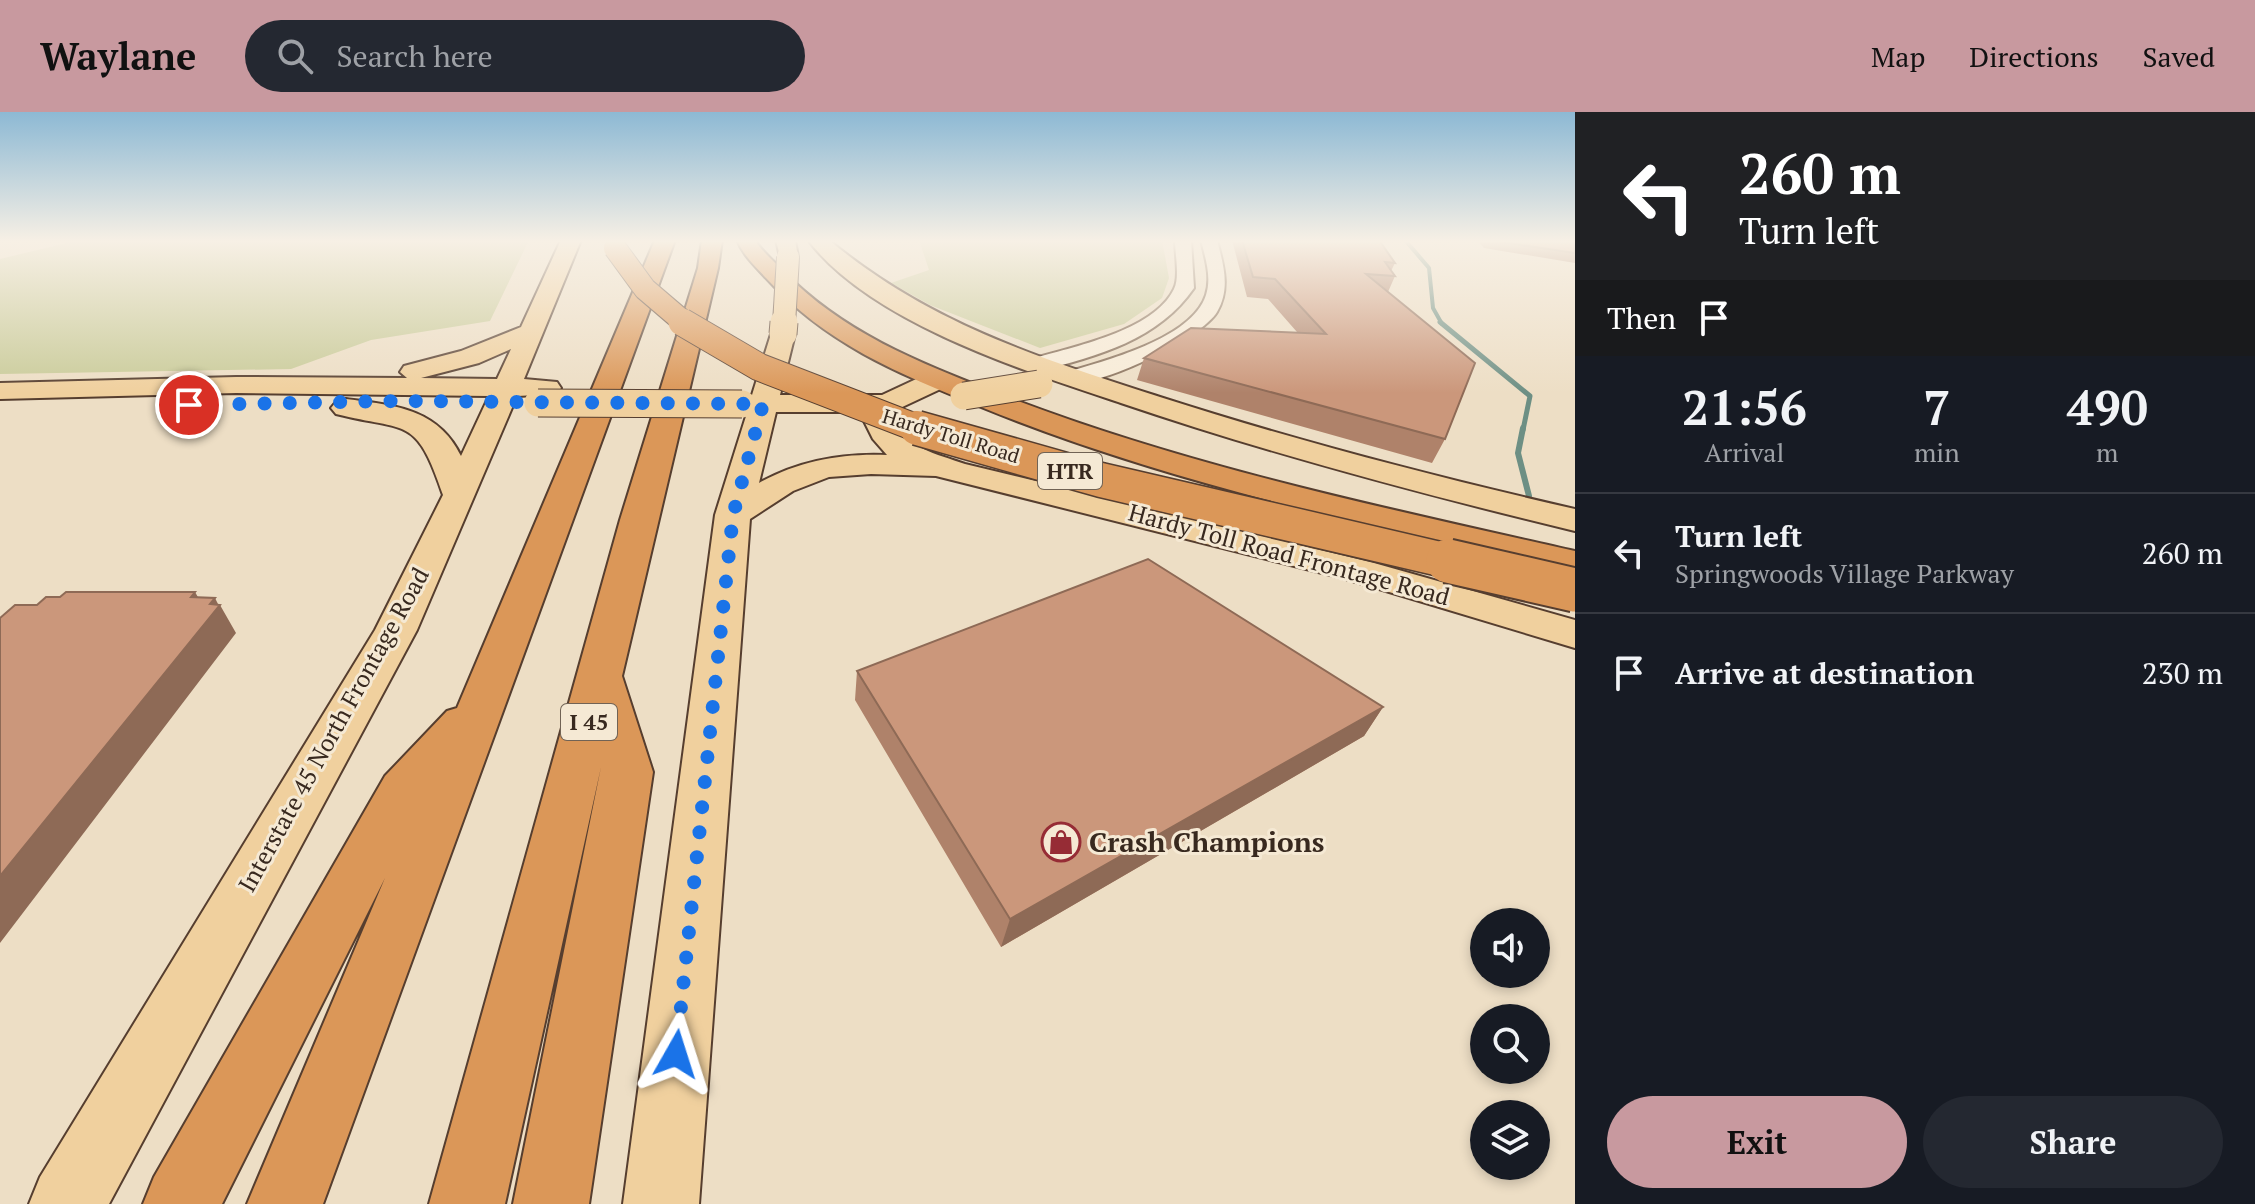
<!DOCTYPE html>
<style>
body{margin:0;font-family:"PT Serif",serif;background:#242831;color:#f1f3f6;height:100vh;display:flex;flex-direction:column;font-size:30px;white-space:nowrap}
*{box-sizing:border-box;margin:0}
p{font-size:26px;color:#9ea1a6}
.icon{flex:none;width:44px;height:44px;fill:none;stroke:currentColor;stroke-width:2;stroke-linecap:round;stroke-linejoin:round}
.map{position:relative;flex:1;overflow:hidden}
.drawer{display:flex;flex-direction:column;background:#171b24;width:680px}
.drawer>*{flex:none}
.top-card{background:#202124;color:#fff;overflow:hidden}
.fabs{position:absolute;left:1470px;top:796px;display:grid;gap:16px}
.fabs a{display:grid;place-items:center;width:80px;height:80px;border-radius:50%;background:#171b24;box-shadow:0 4px 12px #0003;font-size:40px}
.pin{position:absolute;display:grid;place-items:center;width:68px;height:68px;color:#fff;margin:-34px;border:4px solid #fff;border-radius:50%;box-shadow:0 2px 8px #0007}
.me{position:absolute;width:88px;margin:-44px;rotate:6deg;stroke-linejoin:round;filter:drop-shadow(0 0 6px #0008)}
.turn{display:flex;align-items:center;gap:28px;height:168px;padding:0 32px;font-size:36px}
.turn .icon{width:104px;height:104px;stroke-width:2.5}
.turn b{display:block;font-size:56px;line-height:68px}
.then{display:flex;align-items:center;height:76px;padding:0 32px;background:#0003;gap:16px;font-size:30px}
.eta{display:flex;justify-content:space-evenly;align-items:center;height:136px;text-align:center}
.eta b{font-size:48px;font-weight:700;line-height:56px}
.action{display:flex;gap:16px;margin-top:auto;padding:16px 32px}
.action a{flex:1;height:92px;border-radius:48px;background:#c8999f;color:#111;font-size:32px;font-weight:700;line-height:92px;text-align:center}
.action a+a{background:#242831;color:#f1f3f6}
ul{padding:0;list-style:none}
li{display:flex;align-items:center;gap:24px;height:120px;padding:0 32px;border-top:2px solid #363941}
li div{flex:1}
li b{display:block;font-size:30px}
li em{font-style:normal}
header{display:flex;align-items:center;gap:48px;box-sizing:border-box;height:112px;padding:0 40px;background:#c8999f;color:#111}
header strong{font-size:38px}
nav{display:flex;gap:44px;margin-inline-start:auto;font-size:28px}
.search{width:560px;height:72px;background:#242831;display:flex;align-items:center;gap:20px;box-sizing:border-box;padding:0 28px;border-radius:44px;color:#9ea1a6;font-size:30px}
main{display:flex;flex:1;min-height:0}
.map>svg:first-child{display:block}
.green{fill:#c9cb99}
.lines{fill:none;stroke-linecap:round;stroke-linejoin:round}
.stream-far2{stroke:#6d8f84;stroke-width:4}
.stream-far1{stroke:#6d8f84;stroke-width:5}
.stream{stroke:#6d8f84;stroke-width:6}
.minor-casing{stroke:#88705b;stroke-width:4}
.major-casing{stroke:#563e2f;stroke-width:4}
.highway-casing{stroke:#563e2f;stroke-width:4}
.minor{fill:#f8ecd8;fill-rule:evenodd}
.major{fill:#f0d09e;fill-rule:evenodd}
.highway{fill:#db9758;fill-rule:evenodd}
.major-bridge-far1-casing{stroke:#563e2f;stroke-width:24;stroke-linecap:butt}
.major-bridge-casing{stroke:#563e2f;stroke-width:29;stroke-linecap:butt}
.highway-bridge-far3-casing{stroke:#563e2f;stroke-width:24;stroke-linecap:butt}
.highway-bridge-far2-casing{stroke:#563e2f;stroke-width:29;stroke-linecap:butt}
.highway-bridge-far1-casing{stroke:#563e2f;stroke-width:37;stroke-linecap:butt}
.highway-bridge-casing{stroke:#563e2f;stroke-width:47;stroke-linecap:butt}
.major-bridge-far1{stroke:#f0d09e;stroke-width:22}
.major-bridge{stroke:#f0d09e;stroke-width:27}
.highway-bridge-far3{stroke:#db9758;stroke-width:22}
.highway-bridge-far2{stroke:#db9758;stroke-width:27}
.highway-bridge-far1{stroke:#db9758;stroke-width:34}
.highway-bridge{stroke:#db9758;stroke-width:43}
.wall{fill:#af826a}
.shaded-wall{fill:#8e6a56}
.building{fill:#cb977b;stroke:#8e6a56;stroke-width:2}
.route{stroke:#1a73e8;stroke-width:14;stroke-dasharray:0 25.2}
.labels{text-anchor:middle;stroke-width:6;stroke-linejoin:round;paint-order:stroke}
.far-street-label{font-size:20px;fill:#38291f;stroke:#f5e9d4}
.shield{fill:#f5e9d4;stroke:#716355;stroke-width:2}
.shield-label{font-size:22px;font-weight:bold;fill:#38291f}
.street-label{font-size:24px;fill:#38291f;stroke:#f5e9d4}
.near-poi-label{font-size:28px;font-weight:bold;fill:#38291f;stroke:#f5e9d4;text-anchor:start}
</style>
<header>
<strong>Waylane</strong>
<div class="search"><svg class="icon" aria-label="search" viewBox="0 0 24 24"><circle cx="10" cy="10" r="6"/><path d="M15 15l6 6"/></svg>Search here</div>
<nav><a>Map</a><a>Directions</a><a>Saved</a></nav>
</header>
<main>
<div class="map">
<svg width="1575" height="1092" viewBox="0 0 1575 1092">
<rect width="100%" height="100%" fill="#eddec5"/>
<path class="green" d="M 79,128 L 529,128 L 490,209 L 371,228 L 291,257 L 0,262 L 0,147 Z
M 919,128 L 1162,128 L 1169,166 L 1162,186 L 1124,212 L 1040,236 L 930,193 L 891,171 L 929,158 Z"/>
<g class="lines">
<path class="stream-far2" d="M 1405,128 L 1429,156 L 1433,196 L 1442,212"/>
<path class="stream-far1" d="M 1440,210 L 1530,284 L 1523,318"/>
<path class="stream" d="M 1523,316 L 1518,341 L 1529,384"/>
<defs>
<path id="minor" d="M 1175,128 L 1191,128 L 1194,176 C 1158,228 1098,244 1039,259 L 1031,257 L 1028,252 L 1031,247 C 1072,235 1154,219 1174,177 C 1180,166 1175,141 1175,128 Z
M 1201,128 L 1217,128 C 1223,152 1231,176 1217,200 C 1201,227 1094,278 1064,271 L 1061,266 L 1064,261 C 1104,249 1192,227 1206,183 C 1212,165 1205,145 1201,128 Z"/>
<path id="major" d="M 561,128 L 581,128 L 524,267 L 557,270 L 561,276 L 557,282 L 517,284 L 417,518 L 109,1092 L 29,1092 L 40,1065 L 375,518 L 443,383 C 416,303 408,320 336,302 L 331,296 L 336,290 L 346,287 C 393,293 438,296 461,344 L 489,284 L 236,281 L 0,287 L 0,271 L 236,265 L 407,266 L 400,260 L 404,254 L 461,239 L 521,215 ZM 511,237 L 497,267 L 421,266 L 479,251 Z
M 776,128 L 795,128 L 798,145 L 795,149 L 781,149 Z
M 808,128 L 829,128 C 928,211 1039,246 1160,285 C 1297,329 1435,365 1575,397 L 1575,419 C 1422,382 1271,342 1121,291 C 1025,259 871,211 808,128 Z
M 783,215 L 795,222 L 780,283 L 882,283 L 927,262 L 947,262 L 951,268 L 947,274 L 898,297 L 892,305 C 904,336 937,342 965,352 L 1374,451 L 1575,508 L 1575,536 L 1346,467 L 936,364 L 871,362 L 829,365 L 793,379 L 750,407 L 699,1092 L 623,1092 L 715,403 L 747,301 L 732,298 L 728,292 L 732,286 L 752,283 L 771,222 ZM 776,300 L 866,300 L 862,305 L 873,327 L 887,343 C 842,341 798,349 759,371 Z"/>
<path id="highway" d="M 655,128 L 675,128 L 323,1092 L 247,1092 L 385,766 L 222,1092 L 143,1092 L 154,1065 L 385,664 L 447,599 L 457,596 Z
M 702,128 L 722,128 L 718,156 L 622,564 L 653,660 L 589,1092 L 513,1092 L 601,655 L 505,1092 L 429,1092 L 620,408 L 698,156 Z
M 737,128 L 755,128 C 762,140 774,149 783,159 C 843,221 918,250 997,281 C 1184,354 1380,395 1575,439 L 1575,461 C 1375,415 1172,373 981,295 C 898,261 827,233 766,166 C 755,154 743,143 737,128 Z"/>
</defs>
<use href="#minor" class="minor-casing"/>
<use href="#major" class="major-casing"/>
<use href="#highway" class="highway-casing"/>
<use href="#minor" class="minor"/>
<use href="#major" class="major"/>
<use href="#highway" class="highway"/>
<defs>
<path id="major-bridge-far1" d="M 784,212 L 788,145"/>
<path id="major-bridge" d="M 783,222 L 784,210
M 964,284 L 1039,272
M 538,291 L 742,292"/>
<path id="highway-bridge-far3" d="M 615,136 L 645,177 L 686,212"/>
<path id="highway-bridge-far2" d="M 682,210 L 759,255 L 922,318"/>
<path id="highway-bridge-far1" d="M 917,316 L 1101,368 L 1457,451"/>
<path id="highway-bridge" d="M 1448,449 L 1575,478"/>
</defs>
<use href="#major-bridge-far1" class="major-bridge-far1-casing"/>
<use href="#major-bridge" class="major-bridge-casing"/>
<use href="#highway-bridge-far3" class="highway-bridge-far3-casing"/>
<use href="#highway-bridge-far2" class="highway-bridge-far2-casing"/>
<use href="#highway-bridge-far1" class="highway-bridge-far1-casing"/>
<use href="#highway-bridge" class="highway-bridge-casing"/>
<use href="#major-bridge-far1" class="major-bridge-far1"/>
<use href="#major-bridge" class="major-bridge"/>
<use href="#highway-bridge-far3" class="highway-bridge-far3"/>
<use href="#highway-bridge-far2" class="highway-bridge-far2"/>
<use href="#highway-bridge-far1" class="highway-bridge-far1"/>
<use href="#highway-bridge" class="highway-bridge"/>
</g>
<path class="wall" d="M 1232,128 L 1379,128 L 1395,151 L 1391,159 L 1395,164 L 1388,180 L 1445,327 L 1432,351 L 1137,268 L 1144,246 L 1297,220 L 1268,187 L 1247,185 Z
M 1477,128 L 1575,128 L 1575,151 L 1484,136 Z
M 857,559 L 1383,595 L 1364,624 L 1001,835 L 855,588 Z"/>
<path class="shaded-wall" d="M 195,480 L 210,506 L 210,492 L 215,486 L 219,494 L 220,493 L 236,521 L 0,831 L 0,764 Z
M 1383,595 L 1364,624 L 1001,835 L 1010,807 Z"/>
<path class="building" d="M 1242,128 L 1379,128 L 1395,151 L 1385,150 L 1395,164 L 1366,162 L 1475,251 L 1445,327 L 1144,246 L 1191,216 L 1326,222 L 1275,167 L 1253,165 Z
M 1488,128 L 1575,128 L 1575,141 Z
M 1148,447 L 1383,595 L 1010,807 L 857,559 Z
M 66,480 L 195,480 L 191,485 L 215,486 L 210,492 L 220,493 L 0,764 L 0,506 L 15,493 L 37,493 L 46,485 L 60,485 Z"/>
<linearGradient id="sky" x2="0" y2="1"><stop stop-color="#8db9d4"/><stop offset="0.46" stop-color="#f7f0e5"/><stop offset="1" stop-color="#f7f0e5" stop-opacity="0"/></linearGradient>
<rect width="1575" height="281" fill="url(#sky)"/>
<g class="lines">
<path class="route" d="M 189,293 L 398,289 L 763,292 L 733,403 L 676,942"/>
</g>
<defs>
<symbol id="shop-ring" viewBox="-11 -11 22 22"><circle r="9.5" fill="#f5e9d4" stroke="#962c35" stroke-width="1.5"/><path d="M-5-2.5h2.3a2.7 3.5 0 0 1 5.4 0H5L5.5 6h-11ZM-1.5-2.5h3a1.5 2.3 0 0 0-3 0Z" fill="#962c35"/></symbol>
</defs>
<g fill-rule="evenodd">
<use href="#shop-ring" x="1039" y="708" width="44" height="44"/>
</g>
<g class="labels">
<g class="far-street-label">
<text transform="translate(951 324) rotate(17)" y="7">Hardy Toll Road</text>
</g>
<g class="shield">
<rect x="1038" y="341" width="64" height="36" rx="6"/>
<rect x="561" y="592" width="56" height="36" rx="6"/>
</g>
<g class="shield-label">
<text x="1070" y="367">HTR</text>
<text x="589" y="618">I 45</text>
</g>
<g class="street-label">
<text transform="translate(1289 443) rotate(15)" y="8">Hardy Toll Road Frontage Road</text>
<text transform="translate(334 618) rotate(-61)" y="8">Interstate 45 North Frontage Road</text>
</g>
<g class="near-poi-label">
<text x="1089" y="740">Crash Champions</text>
</g>
</g>
</svg>
<div class="fabs">
<a><svg class="icon" aria-label="sound" viewBox="0 0 24 24"><path d="M4 9h4l5-4v14l-5-4H4zM17 9q2 3 0 6"/></svg></a>
<a><svg class="icon" aria-label="search" viewBox="0 0 24 24"><circle cx="10" cy="10" r="6"/><path d="M15 15l6 6"/></svg></a>
<a><svg class="icon" aria-label="layers" viewBox="0 0 24 24"><path d="M12 4l9 5-9 5-9-5zM3 14l9 5 9-5"/></svg></a>
</div>
<div class="pin" style="left:189px;top:293px;background:#d93025"><svg class="icon" aria-label="arrive" viewBox="0 0 24 24"><path d="M6 21V4h12l-3 4 3 4H6"/></svg></div>
<svg class="me" style="left:676px;top:942px" viewBox="-20 -20 40 40"><path d="M0-17L14 15 0 8-14 15z" fill="#1a73e8" stroke="#fff" stroke-width="4"/></svg>
</div>
<section class="drawer">
<div class="top-card">
<div class="turn"><svg class="icon" aria-label="left" viewBox="0 0 24 24"><path d="M17 20v-9H6M10 6l-5 5 5 5"/></svg><div><b>260 m</b>Turn left</div></div>
<div class="then">Then<svg class="icon" aria-label="arrive" viewBox="0 0 24 24"><path d="M6 21V4h12l-3 4 3 4H6"/></svg></div>
</div>
<div class="eta">
<div><b>21:56</b><p>Arrival</p></div>
<div><b>7</b><p>min</p></div>
<div><b>490</b><p>m</p></div>
</div>
<ul>
<li><svg class="icon" aria-label="left" viewBox="0 0 24 24"><path d="M17 20v-9H6M10 6l-5 5 5 5"/></svg><div><b>Turn left</b><p>Springwoods Village Parkway</p></div><em>260 m</em></li>
<li><svg class="icon" aria-label="arrive" viewBox="0 0 24 24"><path d="M6 21V4h12l-3 4 3 4H6"/></svg><div><b>Arrive at destination</b></div><em>230 m</em></li>
</ul>
<div class="action"><a>Exit</a><a>Share</a></div>
</section>
</main>
